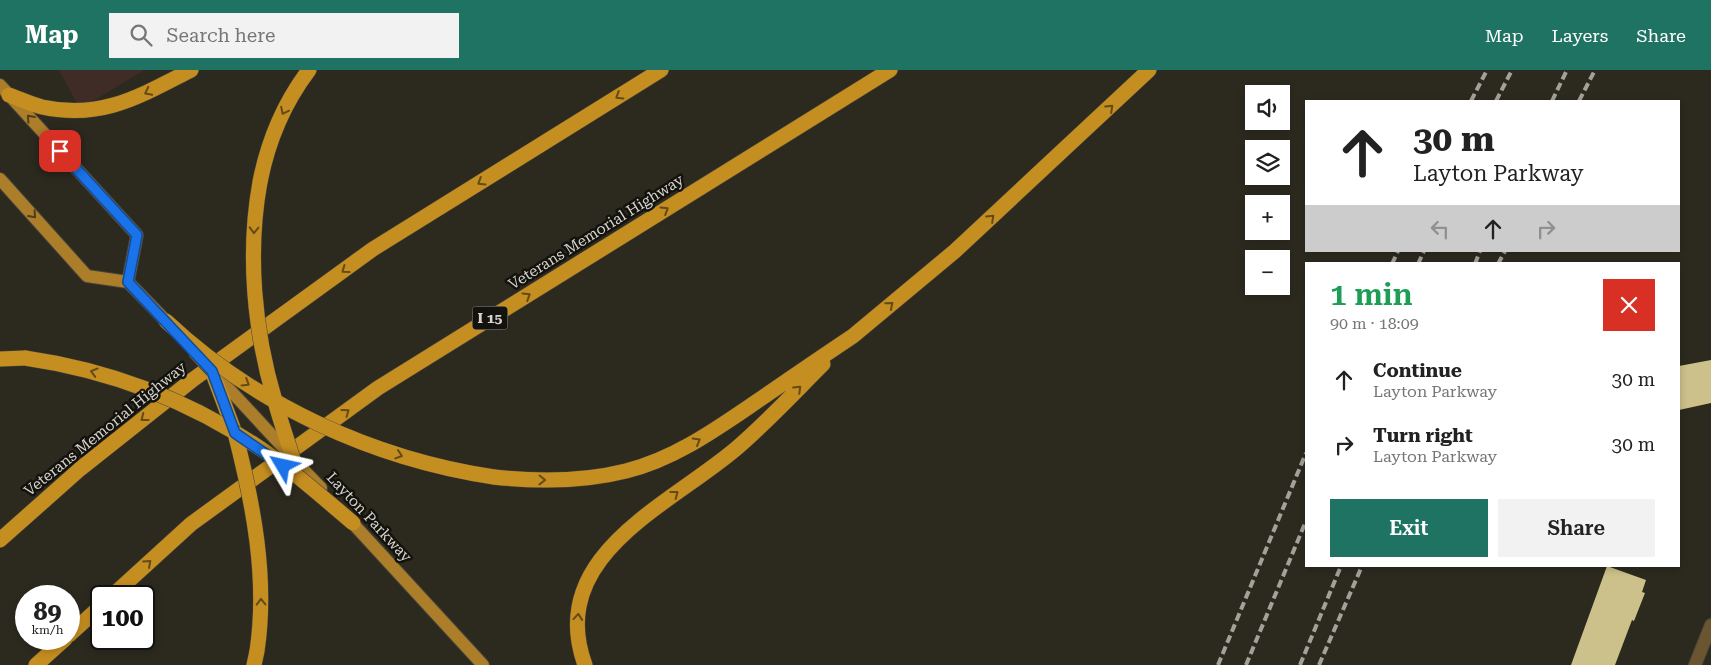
<!DOCTYPE html>
<meta charset="utf-8">
<style>
body{margin:0;font-family:"Roboto Serif",serif;background:#f2f2f2;color:#222;height:100vh;display:flex;flex-direction:column;font-size:19px;white-space:nowrap}
*{box-sizing:border-box;margin:0}
p{font-size:16px;color:#767676}
.icon{flex:none;width:28px;height:28px;fill:none;stroke:currentColor;stroke-width:2;stroke-linecap:round;stroke-linejoin:round}
.map{position:relative;flex:1;overflow:hidden}
.drawer{position:absolute;left:1305px;top:192px;width:375px;height:305px;display:flex;flex-direction:column;background:#fff;border-radius:0px;box-shadow:0 2px 8px #0003}
.drawer>*{flex:none}
.hud{position:absolute;left:1305px;top:30px;width:375px;height:152px;border-radius:0px;box-shadow:0 2px 8px #0003;background:#fff;color:#222;overflow:hidden}
.controls{position:absolute;left:1245px;top:15px;display:grid;gap:10px}
.controls a{display:grid;place-items:center;width:45px;height:45px;border-radius:0px;background:#fff;box-shadow:0 2px 8px #0003;font-size:25px}
.speed{position:absolute;left:15px;top:515px;display:flex;gap:10px;font-size:25px;font-weight:700;text-align:center}
.speed>*{display:grid;place-content:center;width:65px;height:65px;border-radius:50%;background:#fff;box-shadow:0 2px 8px #0003;line-height:1}
.speed small{font-size:12px;font-weight:400}
.speed .limit{border:2px solid #111;border-radius:8px;background:#fff;color:#111}
.pin{position:absolute;display:grid;place-items:center;width:42px;height:42px;color:#fff;margin:-21px;border-radius:10px;box-shadow:0 2px 8px #0006}
.me{position:absolute;width:55px;margin:-28px;rotate:306deg;stroke-linejoin:round;filter:drop-shadow(0 0 4px #0008)}
.turn{display:flex;align-items:center;gap:18px;height:105px;padding:0 25px;font-size:22px}
.turn .icon{width:65px;height:65px;stroke-width:2.5}
.turn b{display:block;font-size:35px;line-height:42px}
.lanes{display:flex;align-items:center;height:48px;padding:0 25px;background:#0003;justify-content:center;gap:25px;direction:ltr}
.lanes .off{opacity:.35}
.round{display:grid;place-items:center;flex:none;width:52px;height:52px;border-radius:0px;background:#f2f2f2}
.headline{display:flex;align-items:center;justify-content:space-between;height:85px;padding:0 25px}
h1{font-size:30px;font-weight:600;line-height:38px;color:#1e9e55}
.primary-button{display:flex;gap:10px;margin-top:auto;padding:10px 25px}
.primary-button a{flex:1;height:58px;border-radius:0px;background:#1e7363;color:#fff;font-size:20px;font-weight:600;line-height:58px;text-align:center}
.primary-button a+a{background:#f2f2f2;color:#222}
ul{padding:0;list-style:none}
li{display:flex;align-items:center;gap:15px;height:65px;padding:0 25px}
li div{flex:1}
li b{display:block;font-size:19px}
li em{font-style:normal}
header{display:flex;align-items:center;gap:30px;box-sizing:border-box;height:70px;padding:0 25px;background:#1e7363;color:#fff}
header strong{font-size:24px}
nav{display:flex;gap:28px;margin-inline-start:auto;font-size:18px}
.search{width:350px;height:45px;background:#f2f2f2;display:flex;align-items:center;gap:12px;box-sizing:border-box;padding:0 18px;border-radius:0px;color:#767676;font-size:19px}
.map>svg:first-child{display:block}
.industrial{fill:#3f2c26}
.building{fill:#ccc18b}
.lines{fill:none;stroke-linecap:round;stroke-linejoin:round}
.minor-casing{stroke:#47453b;stroke-width:14}
.major-casing{stroke:#47453b;stroke-width:14}
.highway-casing{stroke:#47453b;stroke-width:16}
.minor{stroke:#6b5531;stroke-width:12}
.major{stroke:#ac7e2a;stroke-width:12}
.highway{stroke:#c58e20;stroke-width:15}
.rail{stroke:#a3a29a;stroke-width:4;stroke-dasharray:8 4;stroke-linecap:butt}
.major-bridge-casing{stroke:#47453b;stroke-width:14;stroke-linecap:butt}
.highway-bridge-casing{stroke:#47453b;stroke-width:16;stroke-linecap:butt}
.major-bridge{stroke:#ac7e2a;stroke-width:12}
.highway-bridge{stroke:#c58e20;stroke-width:15}
.oneway{stroke:#634a16}
.oneway2{stroke:#503d19}
.route-casing{stroke:#114b97;stroke-width:12}
.route{stroke:#1a73e8;stroke-width:9}
.labels{text-anchor:middle;stroke-width:5;stroke-linejoin:round;paint-order:stroke}
.shield{fill:#13120d;stroke:#9b9a93;stroke-width:1}
.shield-label{font-size:14px;font-weight:bold;fill:#d5d4cd}
.street-label{font-size:15px;fill:#d5d4cd;stroke:#13120d}
</style>
<header>
<strong>Map</strong>
<div class="search"><svg class="icon" aria-label="search" viewBox="0 0 24 24"><circle cx="10" cy="10" r="6"/><path d="M15 15l6 6"/></svg>Search here</div>
<nav><a>Map</a><a>Layers</a><a>Share</a></nav>
</header>
<div class="map">
<svg width="1711" height="595" viewBox="0 0 1711 595">
<rect width="100%" height="100%" fill="#2c2a1f"/>
<path class="industrial" d="M 59,0 L 144,0 L 80,39 Z"/>
<path class="building" d="M 1711,290 L 1711,333 L 1679,340 L 1679,296 Z
M 1607,496 L 1646,510 L 1642,522 L 1645,523 L 1634,551 L 1632,550 L 1615,595 L 1571,595 Z"/>
<g class="lines">
<defs>
<path id="minor" d="M 1695,595 L 1711,555"/>
<path id="major" d="M 0,15 L 137,165 L 128,212
M 0,109 L 87,206 L 128,212 L 166,251
M 215,304 L 256,348
M 293,389 L 321,418
M 346,446 L 483,595"/>
<path id="highway" d="M 9,25 C 20,29 31,34 42,37 C 102,50 140,26 191,0
M 260,112 C 268,71 284,33 309,0
M 0,289 L 25,288
M 212,301 L 235,363
M 494,407 C 538,412 582,412 626,401 C 674,389 715,360 756,332 C 788,310 820,288 853,266 L 955,181 L 1149,0
M 0,470 L 80,399 L 191,311 L 373,179 L 661,0
M 112,526 L 191,454 L 378,318 L 890,0
M 69,565 L 101,536
M 36,595 L 65,569
M 254,595 L 257,581
M 585,595 C 545,485 671,435 738,377 C 768,351 795,322 823,294"/>
</defs>
<use href="#minor" class="minor-casing"/>
<use href="#major" class="major-casing"/>
<use href="#highway" class="highway-casing"/>
<use href="#minor" class="minor"/>
<use href="#major" class="major"/>
<use href="#highway" class="highway"/>
<path class="rail" d="M 1471,31 L 1487,0
M 1496,31 L 1512,0
M 1552,31 L 1567,0
M 1579,31 L 1595,0
M 1392,194 L 1398,181
M 1418,194 L 1424,181
M 1475,194 L 1480,181
M 1498,194 L 1505,181
M 1218,595 L 1306,383
M 1246,595 L 1306,451
M 1300,595 L 1341,496
M 1319,595 L 1362,496"/>
<defs>
<path id="major-bridge" d="M 194,282 L 212,301
M 256,348 L 292,387"/>
<path id="highway-bridge" d="M 260,112 C 247,183 254,261 275,331 C 280,350 287,369 293,389
M 166,251 C 254,334 373,389 494,407
M 25,288 C 115,301 200,335 274,388 C 301,408 327,431 353,453
M 235,363 C 253,433 268,508 257,581"/>
</defs>
<use href="#major-bridge" class="major-bridge-casing"/>
<use href="#highway-bridge" class="highway-bridge-casing"/>
<use href="#major-bridge" class="major-bridge"/>
<use href="#highway-bridge" class="highway-bridge"/>
</g>
<defs><path id="oneway-chevron" d="M-2-3.5L2.5 0L-2 3.5" fill="none" stroke-width="1.6" stroke-linecap="round" stroke-linejoin="round" transform="scale(1.25)"/></defs>
<g class="oneway">
<use href="#oneway-chevron" transform="translate(148 22) rotate(153)"/>
<use href="#oneway-chevron" transform="translate(619 26) rotate(148)"/>
<use href="#oneway-chevron" transform="translate(1110 38) rotate(-43)"/>
<use href="#oneway-chevron" transform="translate(284 41) rotate(116)"/>
<use href="#oneway-chevron" transform="translate(481 112) rotate(148)"/>
<use href="#oneway-chevron" transform="translate(665 140) rotate(-32)"/>
<use href="#oneway-chevron" transform="translate(991 148) rotate(-43)"/>
<use href="#oneway-chevron" transform="translate(254 160) rotate(92)"/>
<use href="#oneway-chevron" transform="translate(345 200) rotate(144)"/>
<use href="#oneway-chevron" transform="translate(527 226) rotate(-32)"/>
<use href="#oneway-chevron" transform="translate(890 235) rotate(-40)"/>
<use href="#oneway-chevron" transform="translate(94 302) rotate(-164)"/>
<use href="#oneway-chevron" transform="translate(246 313) rotate(32)"/>
<use href="#oneway-chevron" transform="translate(798 319) rotate(-44)"/>
<use href="#oneway-chevron" transform="translate(346 342) rotate(-36)"/>
<use href="#oneway-chevron" transform="translate(144 348) rotate(142)"/>
<use href="#oneway-chevron" transform="translate(697 371) rotate(-30)"/>
<use href="#oneway-chevron" transform="translate(399 385) rotate(18)"/>
<use href="#oneway-chevron" transform="translate(542 410) rotate(1)"/>
<use href="#oneway-chevron" transform="translate(675 424) rotate(-37)"/>
<use href="#oneway-chevron" transform="translate(148 493) rotate(-42)"/>
<use href="#oneway-chevron" transform="translate(261 532) rotate(-91)"/>
<use href="#oneway-chevron" transform="translate(578 547) rotate(-85)"/>
</g>
<g class="oneway2">
<use href="#oneway-chevron" transform="translate(30 48) rotate(-132)"/>
<use href="#oneway-chevron" transform="translate(33 145) rotate(48)"/>
</g>
<g class="lines">
<defs>
<path id="route" d="M 60,81 L 137,165 L 128,212 L 212,301 L 235,363 L 283,396"/>
</defs>
<use href="#route" class="route-casing"/>
<use href="#route" class="route"/>
</g>
<g class="labels">
<rect class="shield" x="472.5" y="236.5" width="35" height="23" rx="4"/>
<g class="shield-label">
<text x="490" y="253">I 15</text>
</g>
<g class="street-label">
<text transform="translate(596 162) rotate(-32)" y="5">Veterans Memorial Highway</text>
<text transform="translate(105 359) rotate(-39)" y="5">Veterans Memorial Highway</text>
<text transform="translate(369 447) rotate(47)" y="5">Layton Parkway</text>
</g>
</g>
</svg>
<div class="controls">
<a><svg class="icon" aria-label="sound" viewBox="0 0 24 24"><path d="M4 9h4l5-4v14l-5-4H4zM17 9q2 3 0 6"/></svg></a>
<a><svg class="icon" aria-label="layers" viewBox="0 0 24 24"><path d="M12 4l9 5-9 5-9-5zM3 14l9 5 9-5"/></svg></a>
<a>+</a>
<a>−</a>
</div>
<div class="speed"><div>89<small>km/h</small></div><div class="limit">100</div></div>
<div class="pin" style="left:60px;top:81px;background:#d93025"><svg class="icon" aria-label="arrive" viewBox="0 0 24 24"><path d="M6 21V4h12l-3 4 3 4H6"/></svg></div>
<svg class="me" style="left:283px;top:396px" viewBox="-20 -20 40 40"><path d="M0-17L14 15 0 8-14 15z" fill="#1a73e8" stroke="#fff" stroke-width="4"/></svg>
<div class="hud">
<div class="turn"><svg class="icon" aria-label="ahead" viewBox="0 0 24 24"><path d="M12 20V5M6 11l6-6 6 6"/></svg><div><b>30 m</b>Layton Parkway</div></div>
<div class="lanes"><svg class="icon off" aria-label="left" viewBox="0 0 24 24"><path d="M17 20v-9H6M10 6l-5 5 5 5"/></svg><svg class="icon" aria-label="ahead" viewBox="0 0 24 24"><path d="M12 20V5M6 11l6-6 6 6"/></svg><svg class="icon off" aria-label="right" viewBox="0 0 24 24"><path d="M7 20v-9h11M14 6l5 5-5 5"/></svg></div>
</div>
<section class="drawer">
<div class="headline"><div><h1>1 min</h1><p>90 m · 18:09</p></div><a class="round" style="background:#d93025;color:#fff"><svg class="icon" aria-label="close" viewBox="0 0 24 24"><path d="M6 6l12 12M18 6L6 18"/></svg></a></div>
<ul>
<li><svg class="icon" aria-label="ahead" viewBox="0 0 24 24"><path d="M12 20V5M6 11l6-6 6 6"/></svg><div><b>Continue</b><p>Layton Parkway</p></div><em>30 m</em></li>
<li><svg class="icon" aria-label="right" viewBox="0 0 24 24"><path d="M7 20v-9h11M14 6l5 5-5 5"/></svg><div><b>Turn right</b><p>Layton Parkway</p></div><em>30 m</em></li>
</ul>
<div class="primary-button"><a>Exit</a><a>Share</a></div>
</section>
</div>
